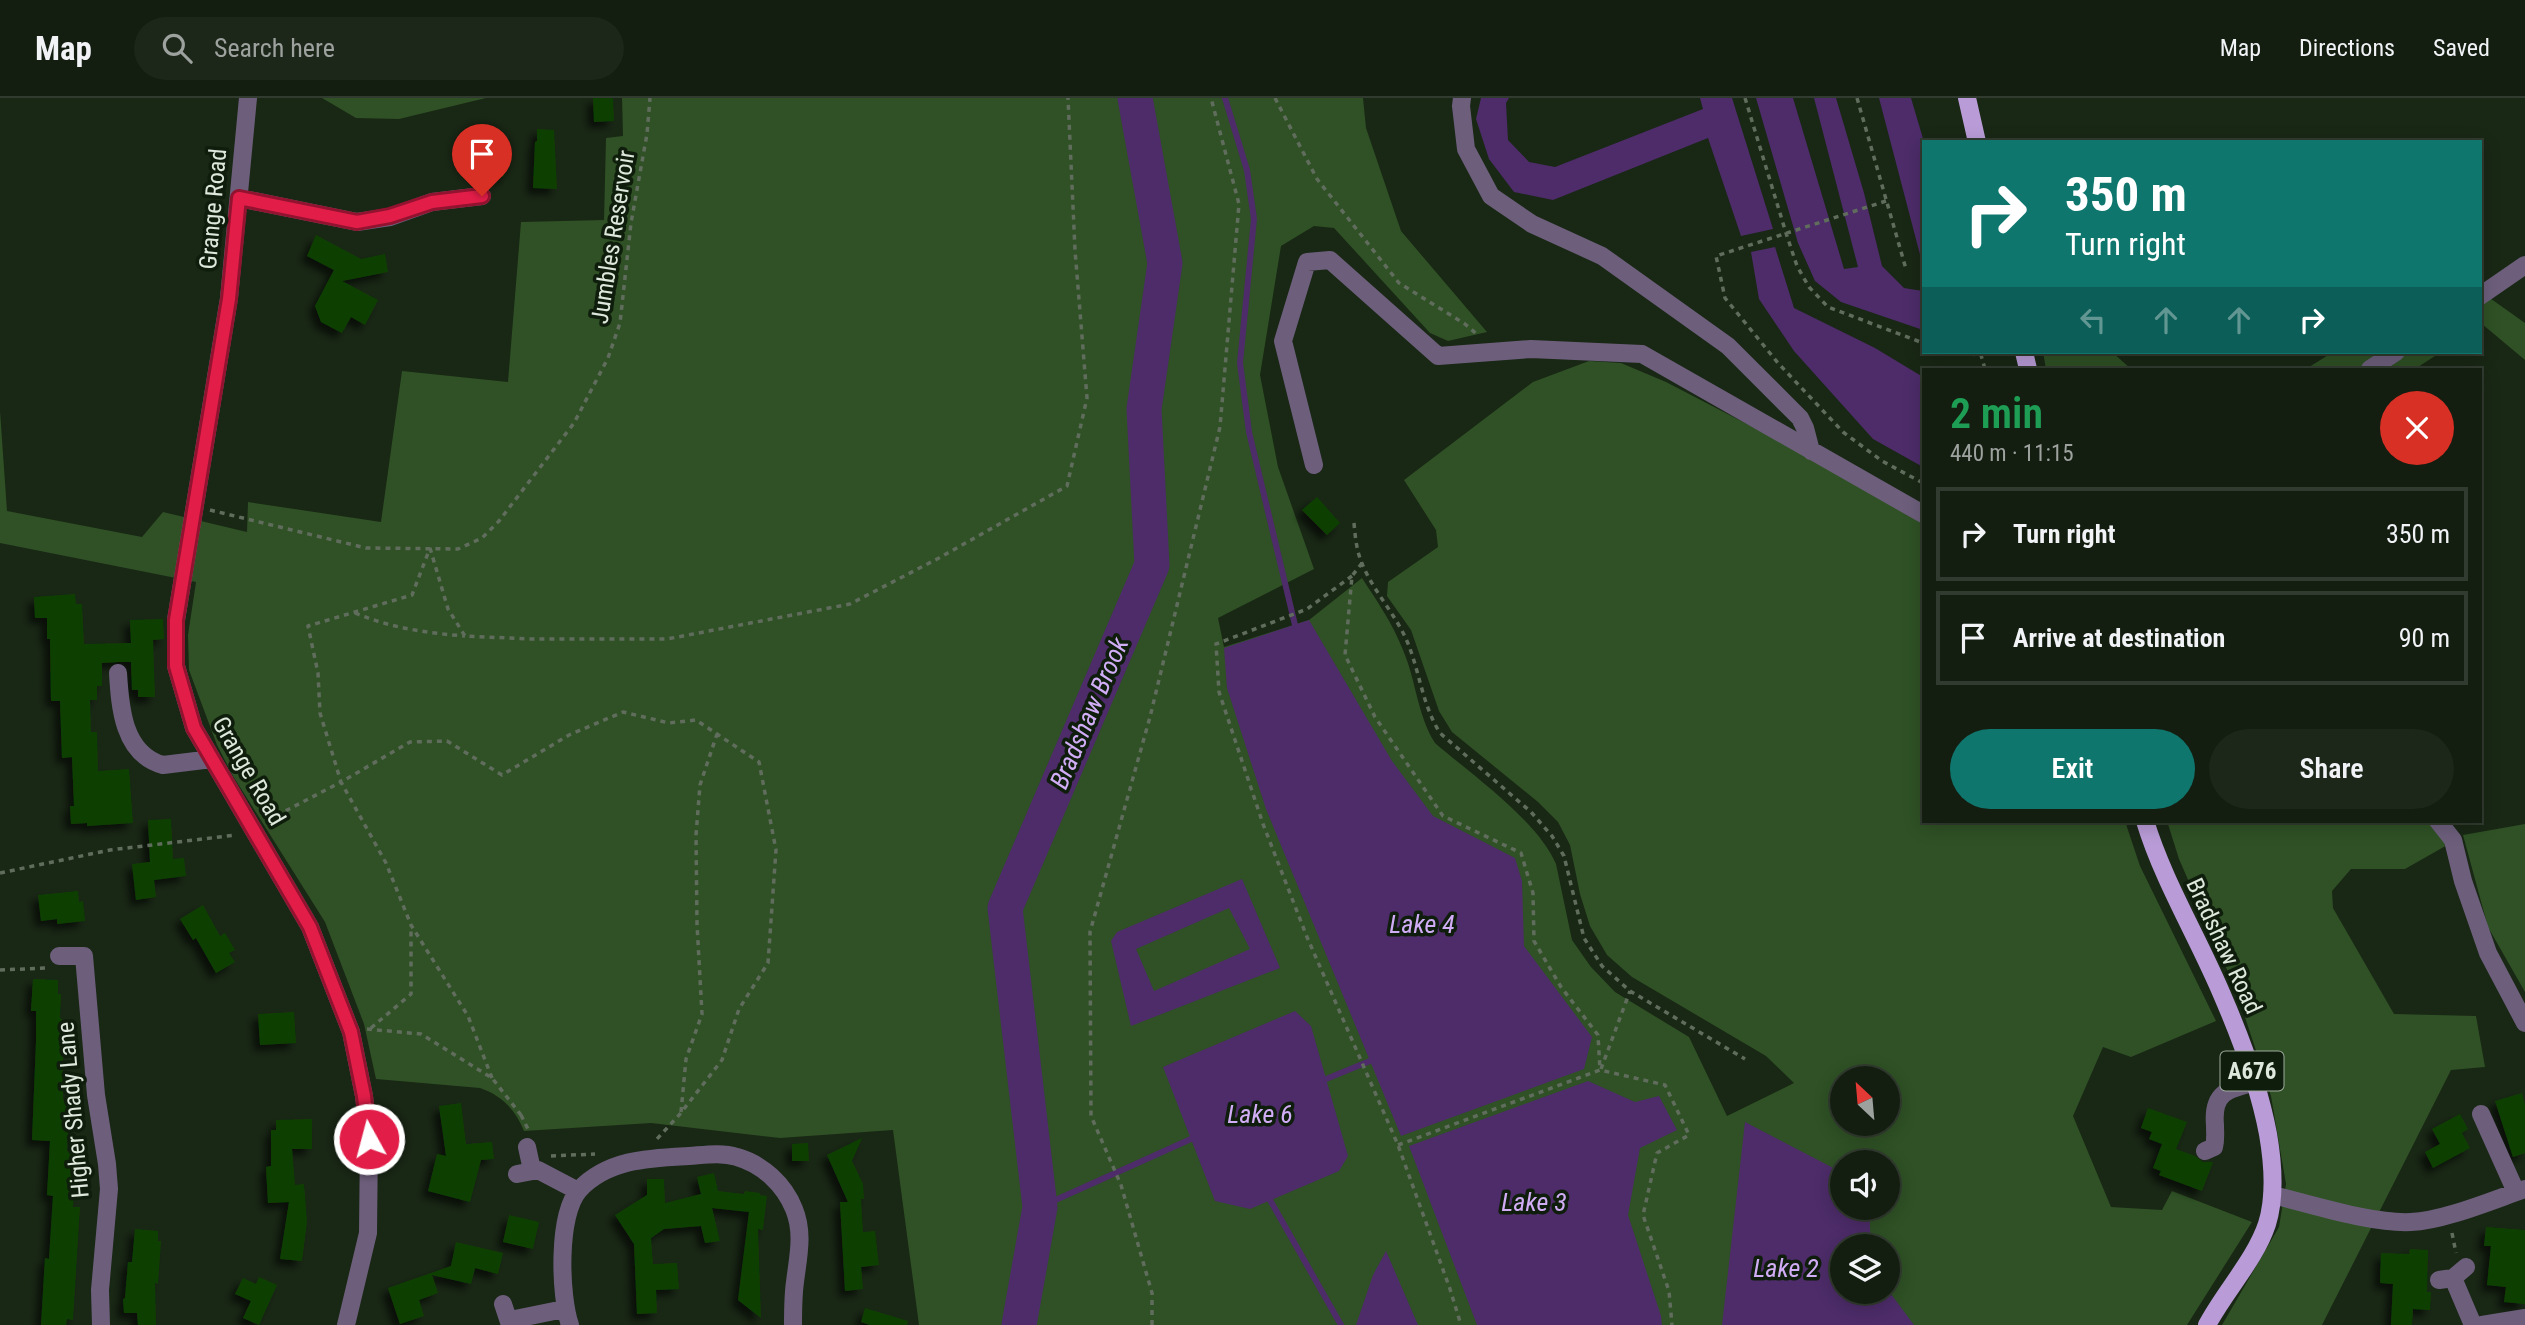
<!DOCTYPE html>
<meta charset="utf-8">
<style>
body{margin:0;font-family:"Roboto Condensed",sans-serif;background:#1c2619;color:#f1f3f6;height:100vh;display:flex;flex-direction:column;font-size:26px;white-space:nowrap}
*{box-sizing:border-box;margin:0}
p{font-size:23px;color:#9da29f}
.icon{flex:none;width:38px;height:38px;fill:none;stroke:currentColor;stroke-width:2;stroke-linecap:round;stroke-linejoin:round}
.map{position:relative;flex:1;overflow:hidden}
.sheet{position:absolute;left:1922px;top:270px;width:560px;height:455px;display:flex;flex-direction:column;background:#131d10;border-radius:0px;box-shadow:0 4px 18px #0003,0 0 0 2px #323b30}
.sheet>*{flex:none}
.top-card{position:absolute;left:1922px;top:42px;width:560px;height:214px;border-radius:0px;box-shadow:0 4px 18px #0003,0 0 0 2px #323b30;background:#0f766e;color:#fff;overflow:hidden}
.needle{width:46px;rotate:334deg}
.fabs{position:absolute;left:1830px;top:968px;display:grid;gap:14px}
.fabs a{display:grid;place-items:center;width:70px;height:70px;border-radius:50%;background:#131d10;box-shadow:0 4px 18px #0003,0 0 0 2px #323b30;font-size:35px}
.pin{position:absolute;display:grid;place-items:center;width:60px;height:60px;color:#fff;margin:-72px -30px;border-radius:50% 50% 50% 0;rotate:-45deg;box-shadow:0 0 7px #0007}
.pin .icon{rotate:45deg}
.me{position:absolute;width:77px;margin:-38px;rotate:353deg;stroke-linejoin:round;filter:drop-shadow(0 0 5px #0008)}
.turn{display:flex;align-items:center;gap:24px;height:147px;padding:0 28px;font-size:32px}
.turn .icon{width:91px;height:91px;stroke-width:2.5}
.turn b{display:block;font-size:49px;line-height:60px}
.lanes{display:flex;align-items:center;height:66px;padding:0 28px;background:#0003;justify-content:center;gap:35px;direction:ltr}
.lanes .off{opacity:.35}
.round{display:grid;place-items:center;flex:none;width:74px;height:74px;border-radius:37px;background:#1c2619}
.head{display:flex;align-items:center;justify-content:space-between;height:119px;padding:0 28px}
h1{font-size:42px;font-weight:600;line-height:52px;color:#1e9e55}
.primary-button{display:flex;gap:14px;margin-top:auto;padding:14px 28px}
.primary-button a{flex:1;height:80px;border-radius:42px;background:#0f766e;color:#fff;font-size:28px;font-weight:600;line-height:80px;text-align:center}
.primary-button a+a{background:#1c2619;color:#f1f3f6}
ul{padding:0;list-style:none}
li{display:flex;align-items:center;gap:21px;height:94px;margin:0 14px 10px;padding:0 14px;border:4px solid #323b30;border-radius:0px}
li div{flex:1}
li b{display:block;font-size:26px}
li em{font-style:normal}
header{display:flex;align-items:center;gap:42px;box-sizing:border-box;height:98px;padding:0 35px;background:#131d10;border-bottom:2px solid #323b30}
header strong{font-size:33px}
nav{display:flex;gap:38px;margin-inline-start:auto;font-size:24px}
.search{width:490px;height:63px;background:#1c2619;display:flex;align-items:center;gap:18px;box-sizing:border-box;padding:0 24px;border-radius:38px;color:#9da29f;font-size:26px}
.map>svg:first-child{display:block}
.green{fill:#2f5125;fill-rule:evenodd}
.water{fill:#4d2c69;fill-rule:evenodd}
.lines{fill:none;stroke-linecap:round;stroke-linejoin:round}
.stream{stroke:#4d2c69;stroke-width:6}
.river{stroke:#4d2c69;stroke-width:35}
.building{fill:#0f4000;filter:url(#shadow)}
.path{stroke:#606d5d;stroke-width:3.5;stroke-dasharray:5 5;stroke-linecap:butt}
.minor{stroke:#6d5f7c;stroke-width:18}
.major{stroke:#b99cd7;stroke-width:18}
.route-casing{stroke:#92132f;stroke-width:18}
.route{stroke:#e11d48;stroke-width:12}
.labels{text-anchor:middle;stroke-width:7;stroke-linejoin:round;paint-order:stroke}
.shield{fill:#0f1d0c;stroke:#a0ab9e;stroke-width:2}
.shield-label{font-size:23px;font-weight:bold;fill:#dee8dc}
.street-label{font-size:24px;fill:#dee8dc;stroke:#0f1d0c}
.water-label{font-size:26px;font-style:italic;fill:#d1adf6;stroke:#0f1d0c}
</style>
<header>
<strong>Map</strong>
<div class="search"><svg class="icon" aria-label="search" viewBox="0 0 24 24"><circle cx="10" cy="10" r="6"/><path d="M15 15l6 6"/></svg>Search here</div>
<nav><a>Map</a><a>Directions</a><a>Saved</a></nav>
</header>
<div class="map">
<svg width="2525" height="1227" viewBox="0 0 2525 1227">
<defs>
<filter id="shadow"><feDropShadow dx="-6" dy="6" stdDeviation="3.5" flood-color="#0009"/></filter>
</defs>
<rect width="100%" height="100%" fill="#192715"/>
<path class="green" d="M 322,0 L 486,0 L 399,21 L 356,20 Z
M 622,0 L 1363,0 L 1366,30 L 1401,133 L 1487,234 L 1448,243 L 1430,235 L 1334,130 L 1314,128 L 1281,148 L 1260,277 L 1278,369 L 1314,471 L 1218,520 L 1224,549 L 1309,522 L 1362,480 C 1377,503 1393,526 1403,552 C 1416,582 1417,616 1435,645 C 1471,676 1538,723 1556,766 L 1572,842 L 1591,869 L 1615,894 L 1689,939 L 1727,1018 L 1794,985 L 1766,958 L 1632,879 L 1607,857 L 1590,828 L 1580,796 L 1570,747 L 1558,724 L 1538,704 L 1452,634 L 1439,613 L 1411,532 L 1387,498 L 1388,484 L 1438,449 L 1436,432 L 1404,382 L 1533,284 L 1589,263 L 1621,265 L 1666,284 L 1797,352 L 1923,425 L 1923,723 L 2125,723 L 2140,768 L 2216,923 L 2131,959 L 2103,949 L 2073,1018 L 2111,1109 L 2162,1112 L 2172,1093 L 2252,1124 L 2187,1227 L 919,1227 L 893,1032 L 780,1040 L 651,1025 L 524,1033 C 516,1012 501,997 480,990 L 376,981 L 364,926 L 325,824 L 233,678 L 217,647 L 189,572 L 188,537 L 196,484 L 0,445 L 0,313 L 7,413 L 142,439 L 163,414 L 247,434 L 248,404 L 381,424 L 402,273 L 508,284 L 521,124 L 604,122 L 606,40 L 623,38 ZM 1843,980 L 1888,980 L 1888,1026 L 1843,1026 ZM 1843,1064 L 1888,1064 L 1888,1110 L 1843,1110 ZM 1843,1148 L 1888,1148 L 1888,1194 L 1843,1194 Z
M 2487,198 L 2525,225 L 2525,262 L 2482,226 L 2480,227 L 2480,202 Z
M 2043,254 L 2112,254 L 2131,271 L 2046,271 Z
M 2333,254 L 2441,254 L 2415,271 L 2306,271 Z
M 2167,723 L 2428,723 L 2449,746 L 2405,771 L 2351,771 L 2332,793 L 2333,810 L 2394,916 L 2476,918 L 2485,969 L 2451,972 L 2322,1227 L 2222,1227 L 2279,1129 L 2286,1086 L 2271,998 L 2236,892 L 2179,761 Z
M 2525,726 L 2525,894 L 2488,829 L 2463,737 Z"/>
<path class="water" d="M 1481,0 L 1509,0 L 1506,5 L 1508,42 L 1529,64 L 1555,69 L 1703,11 L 1700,0 L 1732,0 L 1773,131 L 1741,138 L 1708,40 L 1553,102 L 1514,94 L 1489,61 L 1476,21 Z
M 1756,0 L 1793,0 L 1844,171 L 1858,169 L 1814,0 L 1836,0 L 1864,95 L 1882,168 L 1904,190 L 1923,193 L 1923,232 L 1841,204 L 1815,183 L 1798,145 Z
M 1879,0 L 1911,0 L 1924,44 L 1923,168 Z
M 1775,149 L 1794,210 L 1875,250 L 1923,279 L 1923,369 L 1873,341 L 1794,253 L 1759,201 L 1751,154 Z
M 1309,522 L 1392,663 L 1433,718 L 1515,760 L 1522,783 L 1524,848 L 1592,939 L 1584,971 L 1401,1038 L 1266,711 L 1227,590 L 1224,550 Z
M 1242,781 L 1280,870 L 1131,928 L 1111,843 L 1117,834 ZM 1229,810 L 1250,851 L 1154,893 L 1136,851 Z
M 1295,913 L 1311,928 L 1348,1058 L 1339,1073 L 1250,1111 L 1215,1103 L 1163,969 Z
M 1588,983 L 1635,1004 L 1659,998 L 1677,1032 L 1640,1050 L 1628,1117 L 1661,1218 L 1662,1227 L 1477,1227 L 1409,1048 Z
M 1745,1024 L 1843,1075 L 1843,1110 L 1869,1110 L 1871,1148 L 1843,1148 L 1843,1194 L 1888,1194 L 1888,1192 L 1914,1227 L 1722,1227 Z
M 1386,1153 L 1418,1227 L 1356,1227 L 1373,1177 Z"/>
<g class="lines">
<path class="stream" d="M 1225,0 L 1247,72 L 1254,121 L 1240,265 L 1249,334 L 1295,527
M 1326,981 L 1370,963
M 1270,1102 L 1341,1227
M 1040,1109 L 1191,1041"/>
<path class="river" d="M 1019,1227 L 1040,1109 L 1005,810 L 1152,467 L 1144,311 L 1165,165 L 1135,0"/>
</g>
<path class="building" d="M 593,0 L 613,0 L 614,23 L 594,24 Z
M 537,31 L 554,32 L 557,91 L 533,90 L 535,44 L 537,43 Z
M 495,53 L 512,61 L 503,79 L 487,72 Z
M 316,137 L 361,161 L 385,156 L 388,174 L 342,183 L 378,202 L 365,227 L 351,219 L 342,235 L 321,224 L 315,208 L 334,172 L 307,158 Z
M 1317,399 L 1340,425 L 1327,437 L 1302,412 Z
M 75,496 L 76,506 L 82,506 L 84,546 L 131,545 L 130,522 L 163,521 L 164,541 L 153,542 L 155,599 L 138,599 L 138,592 L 132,592 L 131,564 L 118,564 L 102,565 L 102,588 L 97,588 L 97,602 L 90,602 L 91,634 L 97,634 L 98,673 L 129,671 L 133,725 L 87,728 L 87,725 L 71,726 L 70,708 L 74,708 L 72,659 L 62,660 L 60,603 L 51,603 L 50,541 L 47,541 L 47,520 L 35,520 L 34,499 Z
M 171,721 L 173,761 L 184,760 L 186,778 L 154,782 L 156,799 L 136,802 L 132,766 L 150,764 L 148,722 Z
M 78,793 L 79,804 L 83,803 L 85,823 L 57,826 L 57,821 L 41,823 L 38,797 Z
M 203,807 L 220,838 L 225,835 L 235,852 L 229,855 L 235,864 L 216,875 L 196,840 L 193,842 L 180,821 Z
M 33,881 L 58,882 L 58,896 L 61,896 L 60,920 L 62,921 L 61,937 L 63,937 L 63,1002 L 70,1002 L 67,1053 L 77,1054 L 73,1109 L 80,1109 L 73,1222 L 67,1221 L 66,1227 L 41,1227 L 45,1160 L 49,1161 L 53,1098 L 47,1097 L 50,1043 L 32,1042 L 36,944 L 36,913 L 31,913 Z
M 294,914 L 296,945 L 260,947 L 258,916 Z
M 2522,995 L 2525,1007 L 2525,1055 L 2513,1059 L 2495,1003 Z
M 461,1005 L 466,1046 L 492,1044 L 494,1061 L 481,1062 L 470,1104 L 428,1093 L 437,1056 L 446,1058 L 439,1008 Z
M 2148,1010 L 2187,1024 L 2176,1051 L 2195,1058 L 2203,1064 L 2213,1064 L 2202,1093 L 2159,1077 L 2161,1073 L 2153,1070 L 2162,1046 L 2149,1041 L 2152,1034 L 2141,1030 Z
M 2460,1016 L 2468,1031 L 2462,1035 L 2470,1050 L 2433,1070 L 2425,1054 L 2440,1046 L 2432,1031 Z
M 312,1021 L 312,1051 L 292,1051 L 295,1087 L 304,1086 L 307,1124 L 302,1163 L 280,1161 L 289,1104 L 268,1105 L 266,1069 L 271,1068 L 271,1032 L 276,1032 L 276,1022 Z
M 862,1040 L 852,1063 L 863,1086 L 864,1101 L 861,1101 L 863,1134 L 875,1133 L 879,1167 L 861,1169 L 863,1191 L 845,1193 L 840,1104 L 848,1104 L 827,1057 Z
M 808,1045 L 809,1063 L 792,1063 L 792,1046 Z
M 714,1075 L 718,1093 L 744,1096 L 745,1093 L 760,1095 L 760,1097 L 767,1098 L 763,1132 L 758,1131 L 761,1220 L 738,1202 L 749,1114 L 712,1110 L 720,1143 L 705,1145 L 701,1128 L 664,1131 L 651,1140 L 653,1166 L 677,1165 L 679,1191 L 656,1192 L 657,1215 L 637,1216 L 634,1146 L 615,1117 L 647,1097 L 647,1081 L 664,1081 L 665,1105 L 701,1096 L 697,1079 Z
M 509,1117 L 539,1124 L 533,1151 L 503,1144 Z
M 2486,1129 L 2525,1132 L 2525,1206 L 2504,1204 L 2506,1189 L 2487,1187 L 2491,1148 L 2484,1148 Z
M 135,1131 L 158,1133 L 158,1143 L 161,1143 L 158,1186 L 155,1185 L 156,1227 L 138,1227 L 137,1215 L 124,1215 L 123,1201 L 125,1200 L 128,1164 L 132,1164 Z
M 456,1144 L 503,1155 L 498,1176 L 475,1170 L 471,1186 L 432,1177 L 438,1195 L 419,1202 L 424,1218 L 400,1226 L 388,1190 L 451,1168 Z
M 2410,1151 L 2428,1152 L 2427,1194 L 2431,1194 L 2430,1212 L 2413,1211 L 2412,1227 L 2391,1227 L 2393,1186 L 2380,1185 L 2381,1155 L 2409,1156 Z
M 259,1179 L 277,1187 L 259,1227 L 243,1220 L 251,1203 L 235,1196 L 243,1180 L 256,1186 Z
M 865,1210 L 908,1223 L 907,1227 L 870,1227 L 861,1224 Z"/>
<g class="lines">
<path class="path" d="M 1275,0 L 1317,81 L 1399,185 L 1465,226 L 1479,238
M 1745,0 L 1786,135 L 1797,168 L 1809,189 L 1828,209 L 1923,245
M 1857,0 L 1906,171
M 1886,103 L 1716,158 L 1725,200 L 1778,265 L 1843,334 L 1882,363 L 1923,385
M 1950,254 L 1981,257 L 1985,271
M 210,412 L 366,450 L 458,451 L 482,440 L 499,423 L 574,325 L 608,260 L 620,225 L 631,125 L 647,36 L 650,0
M 1354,425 C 1355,436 1356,447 1359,457 C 1369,490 1397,516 1409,548 C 1420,577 1423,608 1440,635 L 1531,714 L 1552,738 L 1564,758 L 1584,840 L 1602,868 L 1630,893 L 1745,961
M 430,450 L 448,511 L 465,538 L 529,541 L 667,541 L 850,506 L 939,460 L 1067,388 L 1087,300 L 1075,152 L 1068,0
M 1362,465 L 1352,478 L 1345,557 L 1375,619 L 1443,718 L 1521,755 L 1533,795 L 1534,843 L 1561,889 L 1598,937 L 1600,972
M 1352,478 L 1307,511 L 1216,546 L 1219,594 L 1263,726 L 1307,839 L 1398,1047 L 1450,1191 L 1461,1227
M 355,515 C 391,530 427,535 465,538
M 268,722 L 341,684 L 320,615 L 318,575 L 308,528 L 412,497 L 430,450
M 0,775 L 110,752 L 236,737
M 0,872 L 47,870
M 371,930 L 411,896 L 411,828
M 367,931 L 421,936 L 492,980 L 521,1017
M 1601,971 L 1630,893
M 492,980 L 468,918 L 411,827 L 386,765 L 341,684 L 410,644 L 447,643 L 502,677 L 569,637 L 623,614 L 669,625 L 696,622 L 759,664 L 776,752 L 768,865 L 739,911 L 722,962 L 680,1016 L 656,1042
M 681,1014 L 686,961 L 702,916 L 697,826 L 696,737 L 700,687 L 717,636
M 521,1017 L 528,1031
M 1398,1047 L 1600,972 L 1665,987 L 1689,1037 L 1657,1055 L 1643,1117 L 1669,1193 L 1672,1227
M 551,1058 L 595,1056
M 2452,1135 L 2456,1155
M 1152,1227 L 1152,1195 L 1121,1087 L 1091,1018 L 1090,834 L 1150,619 L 1220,329 L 1239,106 L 1211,0"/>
<path class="minor" d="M 248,0 L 229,200 L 176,522 L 176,568 L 194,630 L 310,829 L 351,934 L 364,998 L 369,1041 L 368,1135 L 346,1227
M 1462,0 L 1461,8 L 1466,51 L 1491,98 L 1532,126 L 1602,158 L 1728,248 L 1800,320 L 1805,330 L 1811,353
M 239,100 L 357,124 L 390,119 L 432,104 L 482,98
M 2480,198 L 2525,167
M 2370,271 L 2396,254
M 1314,367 L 1283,243 L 1307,164 L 1330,162 L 1438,258 L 1531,251 L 1642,256 L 1923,416
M 118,575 C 120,609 123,656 163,667 L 212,661
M 2438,723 L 2453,742 L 2463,783 L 2488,855 L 2525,925
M 59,858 L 84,858 L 96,997 L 107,1066 L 109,1091 L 100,1192 L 101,1227
M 2481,1016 L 2516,1094
M 527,1049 L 532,1072
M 2205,1053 L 2214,1049 C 2216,1041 2215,1036 2215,1027 C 2212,994 2228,991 2256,984
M 517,1076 L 538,1072 L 578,1093
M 2272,1097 C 2312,1106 2371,1126 2411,1124 C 2443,1123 2493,1102 2525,1091
M 2453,1180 L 2473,1227
M 2439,1182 L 2453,1180 L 2466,1169
M 503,1206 L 510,1227
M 510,1222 L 564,1211
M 570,1227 C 560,1198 557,1117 579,1092 C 608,1061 650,1060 689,1058 C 704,1057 721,1054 737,1059 C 762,1066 784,1086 794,1111 C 804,1135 798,1159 795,1184 C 793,1198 793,1213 793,1227
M 2482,1227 L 2525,1220"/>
<path class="major" d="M 1967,0 L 1977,44
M 2024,254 L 2028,271
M 2145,723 C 2164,785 2198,839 2223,899 C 2242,943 2259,988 2268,1036 C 2273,1065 2276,1097 2267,1126 C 2255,1162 2225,1193 2207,1227"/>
</g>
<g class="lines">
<defs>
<path id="route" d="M 369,1041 L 364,998 L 351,934 L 310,829 L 194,630 L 176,568 L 176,522 L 229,201 L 239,100 L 357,124 L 390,118 L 432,104 L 482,98"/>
</defs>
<use href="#route" class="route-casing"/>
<use href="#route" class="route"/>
</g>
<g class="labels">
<rect class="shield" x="2220.5" y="953.5" width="63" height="39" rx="5"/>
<g class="shield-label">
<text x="2252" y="981">A676</text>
</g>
<g class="street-label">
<text transform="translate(213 111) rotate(-85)" y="8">Grange Road</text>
<text transform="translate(613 139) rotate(-81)" y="8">Jumbles Reservoir</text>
<text transform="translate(249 673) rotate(60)" y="8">Grange Road</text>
<text transform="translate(2224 848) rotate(65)" y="8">Bradshaw Road</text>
<text transform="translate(73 1012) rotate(-95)" y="8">Higher Shady Lane</text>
</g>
<g class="water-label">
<text transform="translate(1089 615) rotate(-67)" y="9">Bradshaw Brook</text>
<text x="1422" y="835">Lake 4</text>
<text x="1260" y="1025">Lake 6</text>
<text x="1534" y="1113">Lake 3</text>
<text x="1786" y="1179">Lake 2</text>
</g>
</g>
</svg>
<div class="fabs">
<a><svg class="needle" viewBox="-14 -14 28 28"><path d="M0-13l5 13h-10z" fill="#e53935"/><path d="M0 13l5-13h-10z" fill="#9da29f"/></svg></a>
<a><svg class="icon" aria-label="sound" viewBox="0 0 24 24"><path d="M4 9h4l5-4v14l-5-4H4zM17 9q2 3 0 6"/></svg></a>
<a><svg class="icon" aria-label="layers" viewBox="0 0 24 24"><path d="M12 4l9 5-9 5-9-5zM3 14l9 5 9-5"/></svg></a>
</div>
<div class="pin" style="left:482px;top:98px;background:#d93025"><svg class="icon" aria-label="arrive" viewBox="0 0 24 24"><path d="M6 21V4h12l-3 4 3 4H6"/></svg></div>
<svg class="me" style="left:369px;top:1041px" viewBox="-20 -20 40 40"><circle r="17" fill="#e11d48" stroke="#fff" stroke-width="3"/><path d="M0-11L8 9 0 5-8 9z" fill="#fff"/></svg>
<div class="top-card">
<div class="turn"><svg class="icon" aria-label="right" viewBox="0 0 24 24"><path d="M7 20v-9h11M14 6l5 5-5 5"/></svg><div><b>350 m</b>Turn right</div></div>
<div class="lanes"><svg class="icon off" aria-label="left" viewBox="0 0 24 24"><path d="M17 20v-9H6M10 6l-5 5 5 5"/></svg><svg class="icon off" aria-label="ahead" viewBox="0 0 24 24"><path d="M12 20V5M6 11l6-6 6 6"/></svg><svg class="icon off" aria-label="ahead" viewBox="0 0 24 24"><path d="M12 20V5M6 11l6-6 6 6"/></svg><svg class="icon" aria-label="right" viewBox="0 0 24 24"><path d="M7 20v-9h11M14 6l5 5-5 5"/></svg></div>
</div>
<section class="sheet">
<div class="head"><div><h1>2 min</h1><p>440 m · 11:15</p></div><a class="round" style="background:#d93025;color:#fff"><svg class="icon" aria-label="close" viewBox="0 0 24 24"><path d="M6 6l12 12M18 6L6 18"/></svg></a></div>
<ul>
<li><svg class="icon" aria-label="right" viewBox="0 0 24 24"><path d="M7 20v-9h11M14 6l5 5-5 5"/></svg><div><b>Turn right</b></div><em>350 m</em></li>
<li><svg class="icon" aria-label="arrive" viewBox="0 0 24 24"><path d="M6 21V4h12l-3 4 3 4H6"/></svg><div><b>Arrive at destination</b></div><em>90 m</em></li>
</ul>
<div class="primary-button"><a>Exit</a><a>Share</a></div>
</section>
</div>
